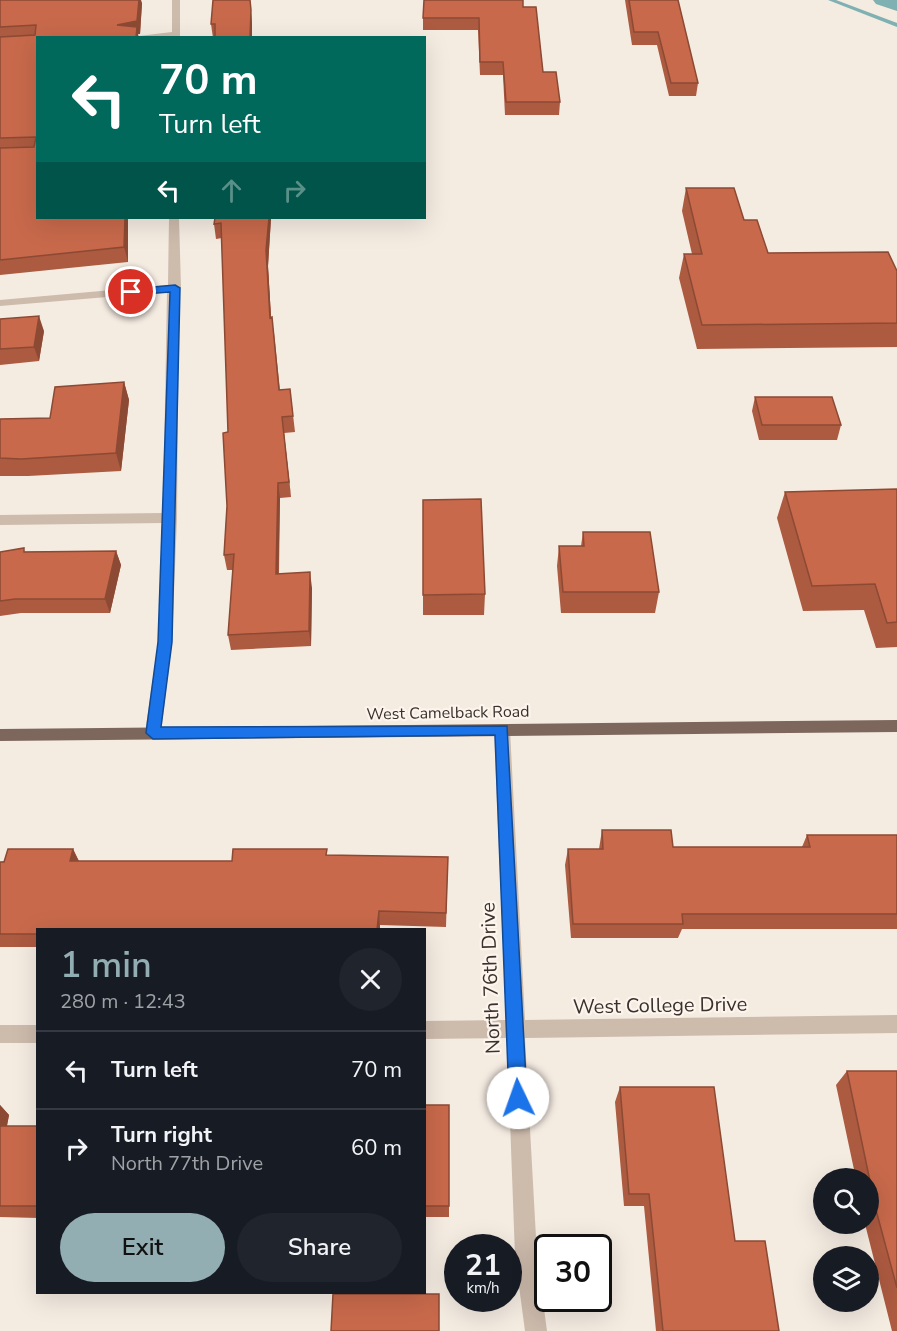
<!DOCTYPE html>
<meta charset="utf-8">
<style>
body{margin:0;font-family:"Nunito Sans",sans-serif;background:#20242c;color:#f1f3f6;height:100vh;display:flex;flex-direction:column;font-size:22px;white-space:nowrap}
*{box-sizing:border-box;margin:0}
p{font-size:20px;color:#9ea1a6}
.icon{flex:none;width:33px;height:33px;fill:none;stroke:currentColor;stroke-width:2;stroke-linecap:round;stroke-linejoin:round}
.map{position:relative;flex:1;overflow:hidden}
.panel{position:absolute;left:36px;top:928px;width:390px;height:366px;display:flex;flex-direction:column;background:#171b24;border-radius:0px;box-shadow:0 6px 24px #0002}
.panel>*{flex:none}
.hud{position:absolute;left:36px;top:36px;width:390px;height:183px;border-radius:0px;box-shadow:0 6px 24px #0002;background:#00695c;color:#fff;overflow:hidden}
.fabs{position:absolute;left:813px;top:1168px;display:grid;gap:12px}
.fabs a{display:grid;place-items:center;width:66px;height:66px;border-radius:50%;background:#171b24;box-shadow:0 6px 24px #0002;font-size:30px}
.speed{position:absolute;left:444px;top:1234px;display:flex;gap:12px;font-size:30px;font-weight:700;text-align:center}
.speed>*{display:grid;place-content:center;width:78px;height:78px;border-radius:50%;background:#171b24;box-shadow:0 6px 24px #0002;line-height:1}
.speed small{font-size:15px;font-weight:400}
.speed .limit{border:3px solid #111;border-radius:9px;background:#fff;color:#111}
.pin{position:absolute;display:grid;place-items:center;width:51px;height:51px;color:#fff;margin:-26px;border:3px solid #fff;border-radius:50%;box-shadow:0 2px 6px #0007}
.me{position:absolute;width:66px;margin:-33px;rotate:357deg;stroke-linejoin:round;filter:drop-shadow(0 0 4px #0008)}
.turn{display:flex;align-items:center;gap:21px;height:126px;padding:0 24px;font-size:27px}
.turn .icon{width:78px;height:78px;stroke-width:2.5}
.turn b{display:block;font-size:42px;line-height:51px}
.lanes{display:flex;align-items:center;height:57px;padding:0 24px;background:#0003;justify-content:center;gap:30px;direction:ltr}
.lanes .off{opacity:.35}
.round{display:grid;place-items:center;flex:none;width:63px;height:63px;border-radius:32px;background:#20242c}
.headline{display:flex;align-items:center;justify-content:space-between;height:102px;padding:0 24px}
h1{font-size:36px;font-weight:600;line-height:45px;color:#92aeb2}
.cta{display:flex;gap:12px;margin-top:auto;padding:12px 24px}
.cta a{flex:1;height:69px;border-radius:36px;background:#92aeb2;color:#111;font-size:24px;font-weight:600;line-height:69px;text-align:center}
.cta a+a{background:#20242c;color:#f1f3f6}
ul{padding:0;list-style:none}
li{display:flex;align-items:center;gap:18px;height:78px;padding:0 24px;border-top:2px solid #363941}
li div{flex:1}
li b{display:block;font-size:22px}
li em{font-style:normal}
.map>svg:first-child{display:block}
.lines{fill:none;stroke-linecap:round;stroke-linejoin:round}
.stream{fill:#7fb0b2;fill-rule:evenodd}
.canal{fill:#7fb0b2;fill-rule:evenodd}
.street{fill:#cdbbac;fill-rule:evenodd}
.primary{fill:#7d675c;fill-rule:evenodd}
.wall{fill:#ac5a40}
.shaded-wall{fill:#8c4a34}
.building{fill:#c8694b;stroke:#8c4a34;stroke-width:1.5}
.route{fill:#1a73e8;stroke:#114b97;stroke-width:1.5}
.labels{text-anchor:middle;stroke-width:4.5;stroke-linejoin:round;paint-order:stroke}
.street-label{font-size:16px;fill:#3b302b;stroke:#fbf5ee}
.near-street-label{font-size:20px;fill:#3b302b;stroke:#fbf5ee}
</style>
<div class="map">
<svg width="897" height="1331" viewBox="0 0 897 1331">
<rect width="100%" height="100%" fill="#f4ebe1"/>
<g class="lines">
<path class="stream" d="M 828,0 L 836,0 L 897,23 L 897,27 Z"/>
<path class="canal" d="M 873,0 L 897,0 L 897,11 L 876,4 Z"/>
<path class="street" d="M 172,0 L 180,0 L 180,38 L 122,38 L 172,32 Z
M 169,218 L 179,218 L 181,288 L 179,290 L 177,518 L 172,642 L 161,733 L 159,738 L 147,738 L 145,733 L 158,642 L 163,523 L 0,525 L 0,515 L 163,513 L 167,292 L 0,306 L 0,300 L 168,285 Z
M 502,724 L 508,726 L 510,730 L 525,1020 L 897,1015 L 897,1033 L 525,1038 L 537,1256 L 547,1331 L 525,1331 L 515,1256 L 507,1038 L 424,1039 L 424,1021 L 506,1020 L 494,730 L 496,726 Z
M 0,1025 L 38,1025 L 38,1043 L 0,1043 Z"/>
<path class="primary" d="M 897,720 L 897,732 L 0,741 L 0,729 Z"/>
</g>
<path class="wall" d="M 0,0 L 142,3 L 140,34 L 38,38 L 128,218 L 128,262 L 0,275 Z
M 250,0 L 252,24 L 252,38 L 213,38 L 211,24 Z
M 625,0 L 678,0 L 698,83 L 696,96 L 669,96 L 657,45 L 632,45 Z
M 523,7 L 543,72 L 560,102 L 559,115 L 505,115 L 503,75 L 480,75 L 478,30 L 423,30 L 423,18 Z
M 686,188 L 744,220 L 768,253 L 897,271 L 897,347 L 697,349 L 679,278 L 684,254 L 692,254 L 682,211 Z
M 215,218 L 271,218 L 268,266 L 271,317 L 274,333 L 280,390 L 290,389 L 295,432 L 284,433 L 291,497 L 280,498 L 279,574 L 312,588 L 311,646 L 231,650 L 228,635 L 233,570 L 227,570 L 224,555 L 227,506 L 228,432 L 222,238 L 216,239 L 214,224 Z
M 0,319 L 44,331 L 39,361 L 0,365 Z
M 124,382 L 129,400 L 121,471 L 28,476 L 0,476 L 0,419 L 50,418 Z
M 755,397 L 841,425 L 837,440 L 759,440 L 752,411 Z
M 897,489 L 897,647 L 876,648 L 864,610 L 803,611 L 777,518 L 785,492 Z
M 583,532 L 659,592 L 655,613 L 561,613 L 557,566 L 559,546 L 581,546 Z
M 116,551 L 121,565 L 110,613 L 21,613 L 0,616 L 0,552 Z
M 485,594 L 484,615 L 423,615 L 423,595 Z
M 602,830 L 673,847 L 802,847 L 807,835 L 897,835 L 897,929 L 682,929 L 678,938 L 571,938 L 565,865 L 568,849 L 599,849 Z
M 73,849 L 79,861 L 232,861 L 328,855 L 448,857 L 446,927 L 380,925 L 380,930 L 38,930 L 38,947 L 0,947 L 0,862 Z
M 847,1071 L 897,1071 L 897,1331 L 892,1331 L 865,1224 L 868,1224 L 868,1179 L 856,1179 L 836,1085 Z
M 620,1087 L 735,1241 L 779,1331 L 656,1331 L 644,1206 L 624,1206 L 615,1102 Z
M 0,1105 L 9,1115 L 7,1126 L 38,1126 L 38,1218 L 0,1217 Z
M 424,1105 L 449,1105 L 449,1217 L 424,1217 Z"/>
<path class="shaded-wall" d="M 138,0 L 141,0 L 142,3 L 140,34 L 138,34 L 139,38 L 136,38 L 117,25 Z
M 250,0 L 252,24 L 252,38 L 250,38 Z
M 125,218 L 128,218 L 128,262 L 124,247 Z
M 269,218 L 271,218 L 268,266 L 272,333 L 270,318 L 266,250 Z
M 39,316 L 44,331 L 39,361 L 34,347 Z
M 124,382 L 129,400 L 121,471 L 116,453 Z
M 282,417 L 284,433 L 291,497 L 289,482 Z
M 278,483 L 280,498 L 278,589 L 276,574 Z
M 116,551 L 121,565 L 110,613 L 105,599 Z
M 310,572 L 312,588 L 311,646 L 309,631 Z
M 73,849 L 80,864 L 70,861 Z
M 379,911 L 380,930 L 377,930 Z
M 0,1105 L 9,1115 L 4,1140 L 0,1136 Z"/>
<path class="building" d="M 0,0 L 139,0 L 137,21 L 117,25 L 137,27 L 136,38 L 38,38 L 38,218 L 125,218 L 124,247 L 0,260 L 0,148 L 34,147 L 36,137 L 0,138 L 0,37 L 35,35 L 36,25 L 0,27 Z
M 213,0 L 250,0 L 251,10 L 250,38 L 215,38 L 215,24 L 211,24 Z
M 424,0 L 523,0 L 523,7 L 536,7 L 543,72 L 556,72 L 560,102 L 506,102 L 503,62 L 480,62 L 479,18 L 423,18 Z
M 629,0 L 678,0 L 698,83 L 671,83 L 658,32 L 634,32 Z
M 686,188 L 734,188 L 744,220 L 757,220 L 768,253 L 888,252 L 897,271 L 897,323 L 702,325 L 684,254 L 702,254 Z
M 215,218 L 269,218 L 266,250 L 270,318 L 272,317 L 279,390 L 290,389 L 293,416 L 282,417 L 289,482 L 278,483 L 276,574 L 310,572 L 309,631 L 228,635 L 234,554 L 224,555 L 227,506 L 223,433 L 228,432 L 221,223 L 214,224 Z
M 39,316 L 34,347 L 0,349 L 0,319 Z
M 124,382 L 116,453 L 21,459 L 0,458 L 0,419 L 50,418 L 55,387 Z
M 755,397 L 832,397 L 841,425 L 762,425 Z
M 897,489 L 897,622 L 887,623 L 875,584 L 812,586 L 785,492 Z
M 481,499 L 485,594 L 423,595 L 423,500 Z
M 583,532 L 650,532 L 659,592 L 563,592 L 559,546 L 584,546 Z
M 24,548 L 24,552 L 116,551 L 105,599 L 15,599 L 0,601 L 0,552 Z
M 602,830 L 671,830 L 673,847 L 810,847 L 807,835 L 897,835 L 897,914 L 682,914 L 683,924 L 573,924 L 568,849 L 603,849 Z
M 8,849 L 73,849 L 70,861 L 232,861 L 233,849 L 327,849 L 326,855 L 448,857 L 446,913 L 379,911 L 377,930 L 88,929 L 88,930 L 38,930 L 38,934 L 0,934 L 0,862 L 4,862 Z
M 847,1071 L 897,1071 L 897,1288 L 876,1210 Z
M 620,1087 L 714,1087 L 735,1241 L 765,1241 L 779,1331 L 663,1331 L 649,1194 L 629,1194 Z
M 424,1105 L 449,1105 L 449,1206 L 424,1206 Z
M 0,1126 L 38,1126 L 38,1206 L 0,1206 Z
M 333,1294 L 439,1294 L 439,1331 L 331,1331 Z"/>
<path class="route" d="M 175,285 L 180,288 L 172,642 L 161,727 L 507,726 L 527,1098 L 524,1104 L 518,1107 L 512,1104 L 509,1098 L 495,735 L 153,739 L 146,733 L 158,642 L 170,292 L 131,295 L 126,292 L 131,289 Z"/>
<g class="labels">
<g class="street-label">
<text transform="translate(448 712) rotate(-1)" y="6">West Camelback Road</text>
</g>
<g class="near-street-label">
<text transform="translate(490 978) rotate(-92)" y="7">North 76th Drive</text>
<text transform="translate(660 1005) rotate(-1)" y="7">West College Drive</text>
</g>
</g>
</svg>
<div class="fabs">
<a><svg class="icon" aria-label="search" viewBox="0 0 24 24"><circle cx="10" cy="10" r="6"/><path d="M15 15l6 6"/></svg></a>
<a><svg class="icon" aria-label="layers" viewBox="0 0 24 24"><path d="M12 4l9 5-9 5-9-5zM3 14l9 5 9-5"/></svg></a>
</div>
<div class="speed"><div>21<small>km/h</small></div><div class="limit">30</div></div>
<div class="pin" style="left:131px;top:292px;background:#d93025"><svg class="icon" aria-label="arrive" viewBox="0 0 24 24"><path d="M6 21V4h12l-3 4 3 4H6"/></svg></div>
<svg class="me" style="left:518px;top:1098px" viewBox="-20 -20 40 40"><circle r="19" fill="#fff"/><path d="M0-13L10 11 0 6-10 11z" fill="#1a73e8"/></svg>
<div class="hud">
<div class="turn"><svg class="icon" aria-label="left" viewBox="0 0 24 24"><path d="M17 20v-9H6M10 6l-5 5 5 5"/></svg><div><b>70 m</b>Turn left</div></div>
<div class="lanes"><svg class="icon" aria-label="left" viewBox="0 0 24 24"><path d="M17 20v-9H6M10 6l-5 5 5 5"/></svg><svg class="icon off" aria-label="ahead" viewBox="0 0 24 24"><path d="M12 20V5M6 11l6-6 6 6"/></svg><svg class="icon off" aria-label="right" viewBox="0 0 24 24"><path d="M7 20v-9h11M14 6l5 5-5 5"/></svg></div>
</div>
<section class="panel">
<div class="headline"><div><h1>1 min</h1><p>280 m · 12:43</p></div><a class="round"><svg class="icon" aria-label="close" viewBox="0 0 24 24"><path d="M6 6l12 12M18 6L6 18"/></svg></a></div>
<ul>
<li><svg class="icon" aria-label="left" viewBox="0 0 24 24"><path d="M17 20v-9H6M10 6l-5 5 5 5"/></svg><div><b>Turn left</b></div><em>70 m</em></li>
<li><svg class="icon" aria-label="right" viewBox="0 0 24 24"><path d="M7 20v-9h11M14 6l5 5-5 5"/></svg><div><b>Turn right</b><p>North 77th Drive</p></div><em>60 m</em></li>
</ul>
<div class="cta"><a>Exit</a><a>Share</a></div>
</section>
</div>
